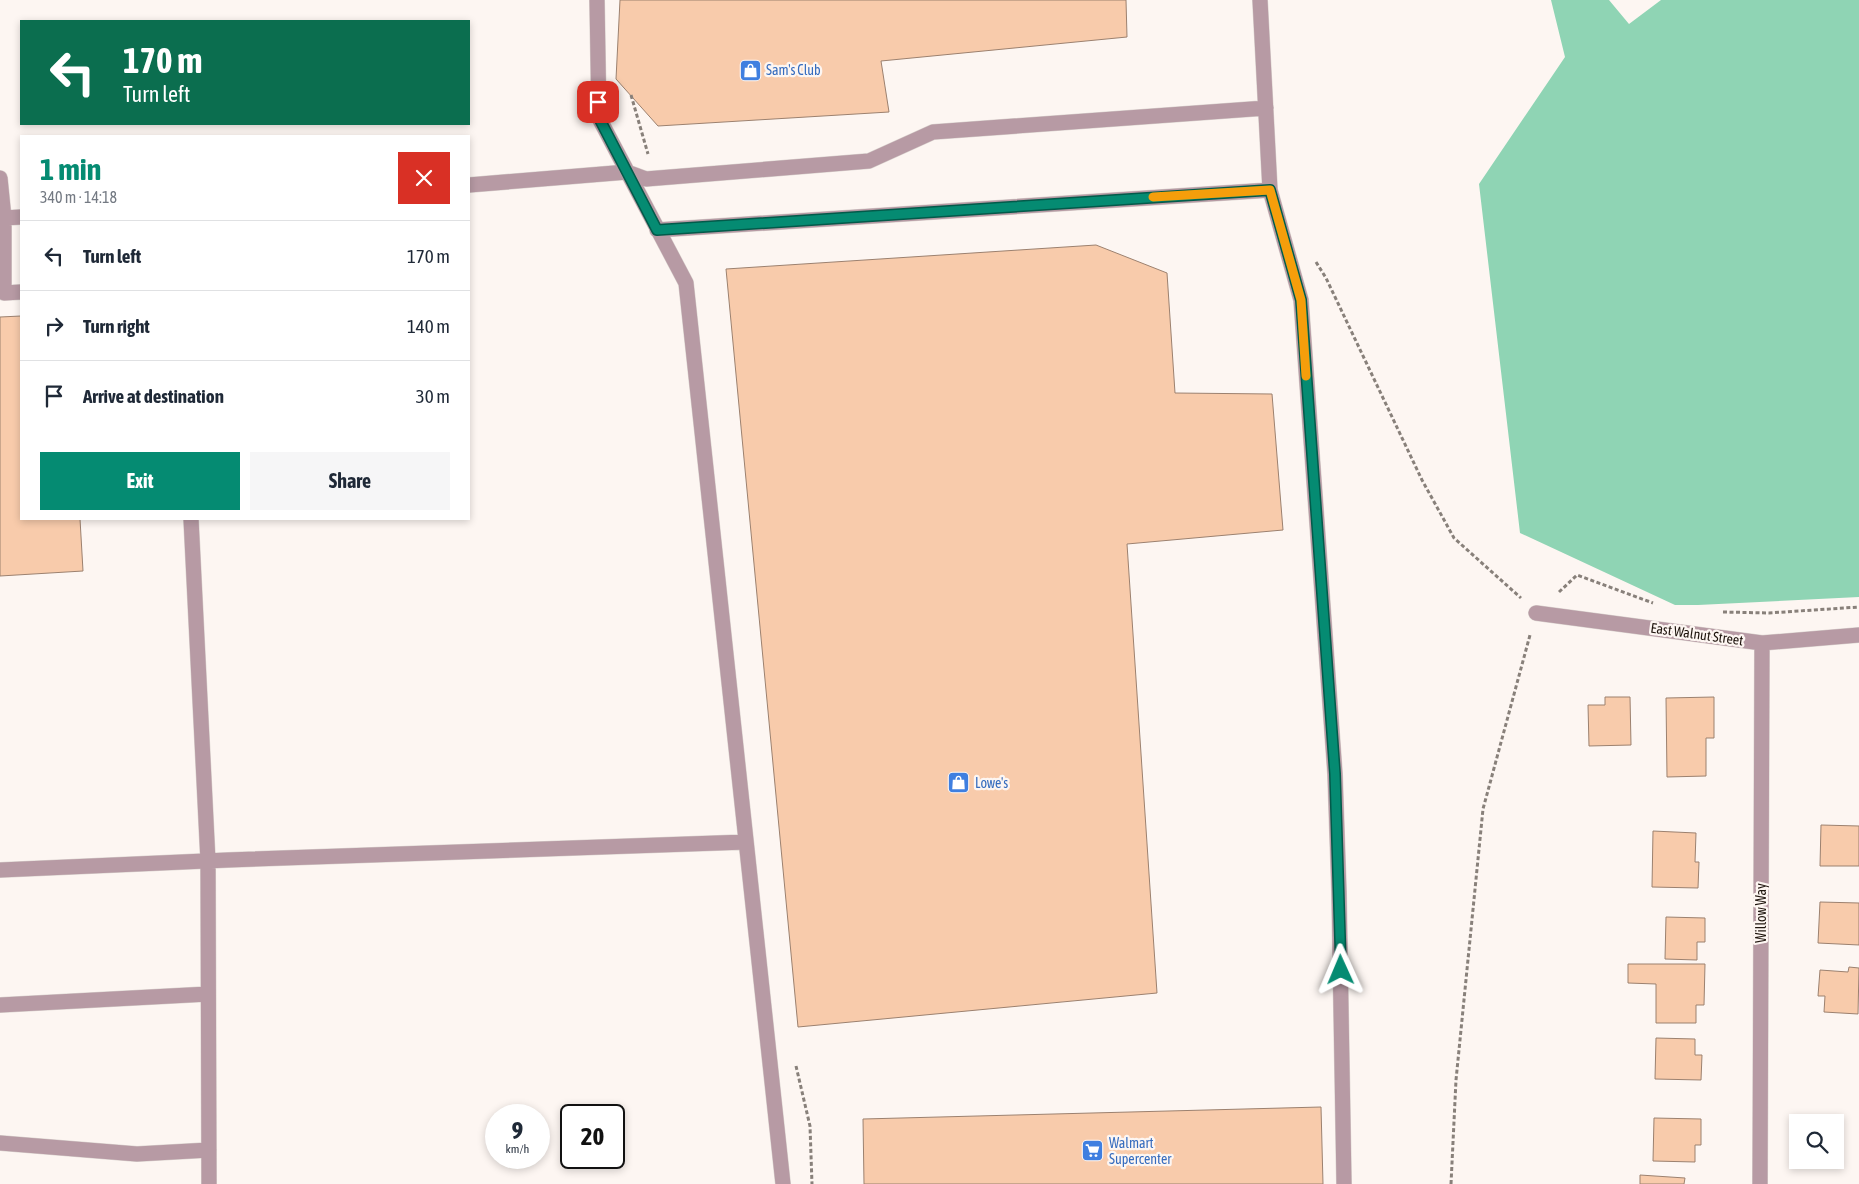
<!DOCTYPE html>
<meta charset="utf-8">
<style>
body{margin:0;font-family:"Asap Condensed",sans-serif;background:#f6f6f7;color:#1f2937;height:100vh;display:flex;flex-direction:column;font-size:19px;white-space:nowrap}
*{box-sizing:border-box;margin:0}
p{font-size:16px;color:#747a83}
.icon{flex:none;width:28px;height:28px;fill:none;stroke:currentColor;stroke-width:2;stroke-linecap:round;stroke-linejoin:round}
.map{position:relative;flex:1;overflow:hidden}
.sheet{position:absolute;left:20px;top:135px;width:450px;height:385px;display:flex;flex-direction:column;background:#fff;border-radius:0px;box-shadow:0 2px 8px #0003}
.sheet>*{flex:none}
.guide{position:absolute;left:20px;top:20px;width:450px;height:105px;border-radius:0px;box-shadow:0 2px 8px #0003;background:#0b6e4f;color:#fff;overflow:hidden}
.tools{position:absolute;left:1789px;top:1114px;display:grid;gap:10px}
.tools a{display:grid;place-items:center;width:55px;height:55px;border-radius:0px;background:#fff;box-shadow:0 2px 8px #0003;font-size:25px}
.speed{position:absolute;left:485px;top:1104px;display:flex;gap:10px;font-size:25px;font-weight:700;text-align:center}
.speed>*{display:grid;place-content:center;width:65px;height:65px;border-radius:50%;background:#fff;box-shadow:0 2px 8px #0003;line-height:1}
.speed small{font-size:12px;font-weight:400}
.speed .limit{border:2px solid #111;border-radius:8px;background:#fff;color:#111}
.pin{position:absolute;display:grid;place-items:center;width:42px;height:42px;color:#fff;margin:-21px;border-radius:10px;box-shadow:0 2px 8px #0006}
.me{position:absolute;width:55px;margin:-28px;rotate:359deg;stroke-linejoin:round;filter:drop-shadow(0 0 4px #0008)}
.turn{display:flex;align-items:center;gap:18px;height:105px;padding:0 20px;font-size:22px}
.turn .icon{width:65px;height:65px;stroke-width:2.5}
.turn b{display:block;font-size:35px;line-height:42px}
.round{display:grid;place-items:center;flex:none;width:52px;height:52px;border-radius:0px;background:#f6f6f7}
.headline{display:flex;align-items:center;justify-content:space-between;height:85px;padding:0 20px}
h1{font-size:30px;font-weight:700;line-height:38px;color:#058b72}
.cta{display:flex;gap:10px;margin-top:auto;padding:10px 20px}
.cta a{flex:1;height:58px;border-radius:0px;background:#058b72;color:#fff;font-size:20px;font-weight:700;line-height:58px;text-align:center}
.cta a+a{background:#f6f6f7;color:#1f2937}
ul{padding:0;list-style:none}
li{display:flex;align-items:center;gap:15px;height:70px;padding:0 20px;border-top:1px solid #e0e1e3}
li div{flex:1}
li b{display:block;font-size:19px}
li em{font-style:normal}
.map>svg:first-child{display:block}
.forest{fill:#8fd4b4}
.building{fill:#f8cbab;stroke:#9c816f}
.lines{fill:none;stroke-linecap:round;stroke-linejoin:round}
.minor-casing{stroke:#d9d2ce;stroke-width:16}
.path{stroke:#88807a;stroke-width:3;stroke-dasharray:4 2.5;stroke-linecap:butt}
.minor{stroke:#b79aa4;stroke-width:15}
.route-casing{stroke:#035a4a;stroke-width:12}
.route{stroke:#058b72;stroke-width:9}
.slow{stroke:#f59e0b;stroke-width:9}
.labels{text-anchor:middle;stroke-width:4.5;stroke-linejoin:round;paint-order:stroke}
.shop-label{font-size:14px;fill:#366cbe;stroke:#fdf6f2;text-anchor:start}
.street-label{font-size:14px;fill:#1f150e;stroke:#fdf6f2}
</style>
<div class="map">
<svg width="1859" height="1184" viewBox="0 0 1859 1184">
<rect width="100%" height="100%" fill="#fdf6f2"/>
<path class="forest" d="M 1551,0 L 1609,0 L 1629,24 L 1661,0 L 1859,0 L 1859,597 L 1698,605 L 1675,605 L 1520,533 L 1479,184 L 1565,57 Z"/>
<path class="building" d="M 620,0 L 1126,0 L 1127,37 L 881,61 L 889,112 L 658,126 L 616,79 Z
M 1096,245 L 1167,273 L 1175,393 L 1272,394 L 1283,530 L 1127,544 L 1157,993 L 798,1027 L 726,269 Z
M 21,316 L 21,519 L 80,519 L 83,571 L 0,576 L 0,317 Z
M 1605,697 L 1630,697 L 1631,745 L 1589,746 L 1588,705 L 1605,705 Z
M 1714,697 L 1714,738 L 1706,738 L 1706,776 L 1667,777 L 1666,698 Z
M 1821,825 L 1859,826 L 1859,866 L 1820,866 Z
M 1653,831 L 1696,833 L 1695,862 L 1699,862 L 1698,888 L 1652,887 Z
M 1820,902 L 1859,903 L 1859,945 L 1818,943 Z
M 1666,917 L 1705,918 L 1705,942 L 1697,942 L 1697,960 L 1665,959 Z
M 1628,964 L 1705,964 L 1704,1005 L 1696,1005 L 1696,1023 L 1656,1023 L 1656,984 L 1628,983 Z
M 1849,967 L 1859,968 L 1858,1014 L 1824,1012 L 1825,996 L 1818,996 L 1820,970 L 1848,972 Z
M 1656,1038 L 1695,1039 L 1695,1055 L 1702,1055 L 1701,1080 L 1655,1079 Z
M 1321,1107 L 1323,1184 L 864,1184 L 863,1119 Z
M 1654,1118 L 1701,1119 L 1701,1145 L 1695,1145 L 1695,1162 L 1653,1161 Z
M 1640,1175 L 1685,1178 L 1684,1184 L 1640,1184 Z"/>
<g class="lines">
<defs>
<path id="minor" d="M 597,0 L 599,118 L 686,283 L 783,1184
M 1260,0 L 1270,190 L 1301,300 L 1335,774 L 1339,892 L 1344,1184
M 0,178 L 4,218 L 21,217
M 469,185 L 627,172 L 646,179 L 869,161 L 933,132 L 1266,108
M 4,218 L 4,293 L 21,292
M 657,230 L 1270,190
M 191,519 L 208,861 L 209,1184
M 1536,613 L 1762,643 L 1859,635
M 0,870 L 228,860 L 746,842
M 0,1005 L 208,994
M 0,1143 L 137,1154 L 209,1150
M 1760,1184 L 1762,643"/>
</defs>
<use href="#minor" class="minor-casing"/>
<path class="path" d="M 631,95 L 648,154
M 1316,262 L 1326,278 L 1422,480 L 1454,538 L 1521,598
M 1559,592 L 1577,575 L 1653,603
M 1723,612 L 1769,613 L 1859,607
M 796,1066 L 810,1126 L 812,1184
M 1451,1184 L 1456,1080 L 1483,809 L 1530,635"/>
<use href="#minor" class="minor"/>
</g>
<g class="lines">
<defs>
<path id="route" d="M 598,102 L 599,118 L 657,230 L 1270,190 L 1301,300 L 1335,774 L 1341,970"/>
</defs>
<use href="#route" class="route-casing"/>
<use href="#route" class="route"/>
<path class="slow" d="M 1153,197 L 1270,190 L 1301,300 L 1306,376"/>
</g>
<defs>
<symbol id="shop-square" viewBox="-11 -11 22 22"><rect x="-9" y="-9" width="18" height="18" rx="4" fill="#3f7fe0" stroke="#fdf6f2"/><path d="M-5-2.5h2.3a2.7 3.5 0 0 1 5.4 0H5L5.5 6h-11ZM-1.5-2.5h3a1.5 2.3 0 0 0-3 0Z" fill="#fff"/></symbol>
<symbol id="supermarket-square" viewBox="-11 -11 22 22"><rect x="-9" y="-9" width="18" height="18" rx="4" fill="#3f7fe0" stroke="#fdf6f2"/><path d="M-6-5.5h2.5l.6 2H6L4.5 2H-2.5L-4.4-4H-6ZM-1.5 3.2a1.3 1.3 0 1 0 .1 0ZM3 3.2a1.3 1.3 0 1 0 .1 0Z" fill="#fff"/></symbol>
</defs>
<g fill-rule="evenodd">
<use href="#shop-square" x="738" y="58" width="25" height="25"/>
<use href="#shop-square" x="946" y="770" width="25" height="25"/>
<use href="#supermarket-square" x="1080" y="1138" width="25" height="25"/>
</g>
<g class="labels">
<g class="shop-label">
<text x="766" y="75">Sam's Club</text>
<text x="975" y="788">Lowe's</text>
<text x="1109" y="1148">Walmart<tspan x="1109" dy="16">Supercenter</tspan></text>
</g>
<g class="street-label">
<text transform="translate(1697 634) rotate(8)" y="5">East Walnut Street</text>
<text transform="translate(1761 913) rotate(-90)" y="5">Willow Way</text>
</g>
</g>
</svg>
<div class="tools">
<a><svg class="icon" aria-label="search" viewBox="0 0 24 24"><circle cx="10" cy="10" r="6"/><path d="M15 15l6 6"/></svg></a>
</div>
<div class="speed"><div>9<small>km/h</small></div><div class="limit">20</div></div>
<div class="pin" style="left:598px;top:102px;background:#d93025"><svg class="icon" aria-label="arrive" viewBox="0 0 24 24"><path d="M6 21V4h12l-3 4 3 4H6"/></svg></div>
<svg class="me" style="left:1341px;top:970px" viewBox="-20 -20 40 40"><path d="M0-17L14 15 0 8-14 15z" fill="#058b72" stroke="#fff" stroke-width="4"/></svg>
<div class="guide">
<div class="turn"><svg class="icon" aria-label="left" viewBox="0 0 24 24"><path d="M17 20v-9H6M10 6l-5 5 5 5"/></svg><div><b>170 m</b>Turn left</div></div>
</div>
<section class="sheet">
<div class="headline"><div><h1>1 min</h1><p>340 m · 14:18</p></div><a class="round" style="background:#d93025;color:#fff"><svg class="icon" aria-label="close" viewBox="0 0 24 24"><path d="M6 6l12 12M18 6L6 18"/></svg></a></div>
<ul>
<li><svg class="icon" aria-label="left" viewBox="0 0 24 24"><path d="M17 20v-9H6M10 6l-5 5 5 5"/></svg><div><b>Turn left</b></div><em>170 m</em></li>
<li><svg class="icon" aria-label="right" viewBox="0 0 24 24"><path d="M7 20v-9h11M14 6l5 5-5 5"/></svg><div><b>Turn right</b></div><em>140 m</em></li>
<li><svg class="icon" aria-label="arrive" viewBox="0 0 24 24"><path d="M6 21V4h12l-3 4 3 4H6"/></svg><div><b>Arrive at destination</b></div><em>30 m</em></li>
</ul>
<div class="cta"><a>Exit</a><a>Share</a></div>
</section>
</div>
